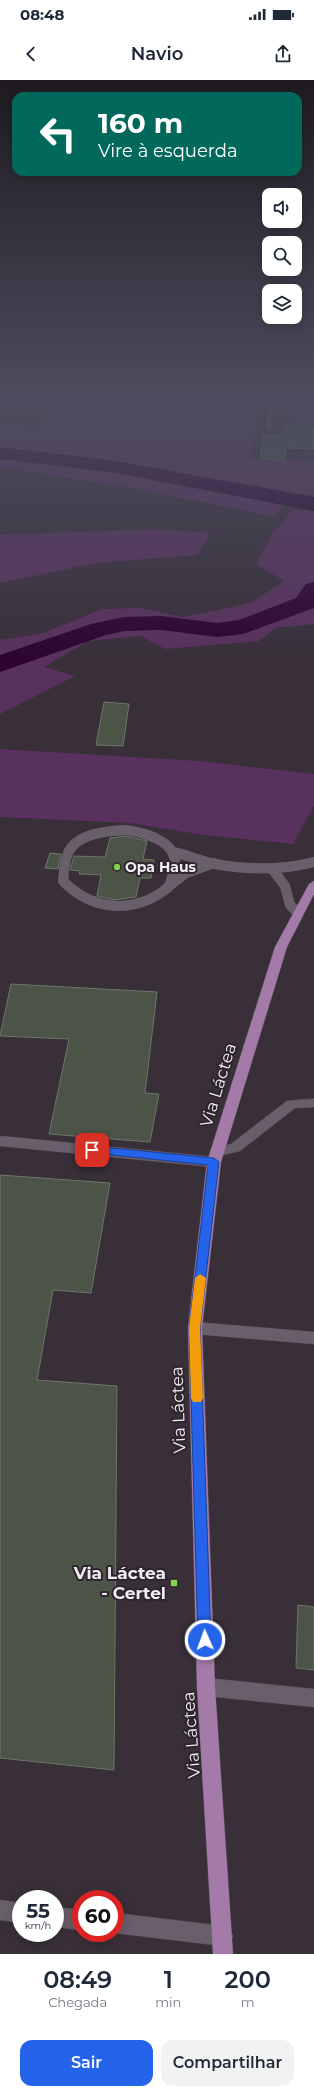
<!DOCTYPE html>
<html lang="pt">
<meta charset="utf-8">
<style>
body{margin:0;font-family:Montserrat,sans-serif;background:#f2f2f3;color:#1f2937;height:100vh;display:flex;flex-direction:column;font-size:15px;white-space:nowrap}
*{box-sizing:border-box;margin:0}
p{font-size:13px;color:#747a83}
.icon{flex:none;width:22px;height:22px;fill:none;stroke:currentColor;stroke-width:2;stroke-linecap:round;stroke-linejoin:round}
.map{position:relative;height:1874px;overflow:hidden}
.side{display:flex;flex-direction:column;background:#fff;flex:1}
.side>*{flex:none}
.hud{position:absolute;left:12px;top:12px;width:290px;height:84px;border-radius:12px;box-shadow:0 2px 10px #0003;background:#00695c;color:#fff;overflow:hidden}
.buttons{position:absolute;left:262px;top:108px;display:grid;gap:8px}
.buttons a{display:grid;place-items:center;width:40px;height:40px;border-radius:8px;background:#fff;box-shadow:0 2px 10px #0003;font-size:20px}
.speed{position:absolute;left:12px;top:1810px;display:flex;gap:8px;font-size:20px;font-weight:700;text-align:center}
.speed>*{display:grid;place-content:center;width:52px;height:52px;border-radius:50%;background:#fff;box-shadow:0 2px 10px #0003;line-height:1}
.speed small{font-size:10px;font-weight:400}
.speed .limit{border:6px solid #d22;background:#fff;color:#111}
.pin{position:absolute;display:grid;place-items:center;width:34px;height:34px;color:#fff;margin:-17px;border-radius:8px;box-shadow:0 2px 6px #0006}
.me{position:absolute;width:44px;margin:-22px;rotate:358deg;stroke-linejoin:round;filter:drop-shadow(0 0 3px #0008)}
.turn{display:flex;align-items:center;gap:14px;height:84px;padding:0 20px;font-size:18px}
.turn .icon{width:52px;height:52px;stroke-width:2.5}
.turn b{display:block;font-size:28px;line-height:34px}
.eta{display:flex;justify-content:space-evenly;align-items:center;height:68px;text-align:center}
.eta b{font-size:24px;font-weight:600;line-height:28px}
.button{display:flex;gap:8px;margin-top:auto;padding:8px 20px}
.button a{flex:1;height:46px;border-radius:12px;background:#2563eb;color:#fff;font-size:16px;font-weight:600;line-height:46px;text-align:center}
.button a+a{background:#f2f2f3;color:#1f2937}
.status{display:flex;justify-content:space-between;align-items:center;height:28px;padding:0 20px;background:#fff;direction:ltr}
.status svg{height:11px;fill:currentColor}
header{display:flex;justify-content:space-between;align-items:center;height:52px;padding:0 20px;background:#fff;font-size:18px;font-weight:600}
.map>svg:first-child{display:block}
.green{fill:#59315e}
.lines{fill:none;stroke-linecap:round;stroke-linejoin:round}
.river{fill:#2d0432;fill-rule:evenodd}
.building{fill:#4c5448;stroke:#6e7669}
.service-far1-casing{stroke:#564e57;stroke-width:6}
.service-casing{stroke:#564e57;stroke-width:10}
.minor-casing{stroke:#564e57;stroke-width:1}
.primary-casing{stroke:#564e57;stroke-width:1}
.service-far1{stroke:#695f6a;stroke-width:6}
.service{stroke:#695f6a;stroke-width:10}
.minor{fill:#695f6a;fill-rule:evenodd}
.primary{fill:#a47aa8;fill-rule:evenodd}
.route{fill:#2563eb;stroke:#184099}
.slow{fill:#f59e0b}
.poi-dot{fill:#82d04f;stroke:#2e252e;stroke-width:1.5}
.labels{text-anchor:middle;stroke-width:4;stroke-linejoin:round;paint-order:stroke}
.poi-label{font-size:14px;font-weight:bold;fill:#f2ecf3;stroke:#2e252e;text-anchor:start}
.near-street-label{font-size:17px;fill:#f2ecf3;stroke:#2e252e}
.near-poi-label{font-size:17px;font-weight:bold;fill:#f2ecf3;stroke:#2e252e;text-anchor:end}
</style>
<div class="status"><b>08:48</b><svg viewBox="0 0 49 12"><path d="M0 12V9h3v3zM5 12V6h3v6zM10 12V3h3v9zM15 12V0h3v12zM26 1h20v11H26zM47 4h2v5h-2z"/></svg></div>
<header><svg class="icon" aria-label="back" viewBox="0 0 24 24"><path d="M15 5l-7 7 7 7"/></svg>Navio<svg class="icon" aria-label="share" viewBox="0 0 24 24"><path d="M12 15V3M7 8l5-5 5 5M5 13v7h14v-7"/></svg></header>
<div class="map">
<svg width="314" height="1874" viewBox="0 0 314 1874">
<rect width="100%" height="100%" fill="#382f39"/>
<path class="green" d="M 55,317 L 258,317 L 251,379 L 314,381 L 314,416 L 302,414 L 273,436 L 112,405 L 0,387 L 0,344 L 38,348 Z
M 296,317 L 314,317 L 314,342 L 293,341 Z
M 293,429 L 314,432 L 314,544 L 276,548 L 259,561 L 165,569 L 141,556 L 88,561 L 44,587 L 75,596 L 0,634 L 0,560 L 43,553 L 102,529 L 141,528 L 183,537 L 214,531 L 252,522 L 284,501 L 256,484 L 273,453 Z
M 157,449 L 210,453 L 198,475 L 97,483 L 0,503 L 0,455 Z
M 0,669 L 199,681 L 314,694 L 314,726 L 293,764 L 204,755 L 130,743 L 0,737 Z"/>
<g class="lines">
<path class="river" d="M 0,367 L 116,381 L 314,417 L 314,431 L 116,393 L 0,379 Z
M 314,502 L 314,528 L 243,554 L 217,557 L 161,550 L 124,551 L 106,555 L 0,592 L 0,575 L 91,544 L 124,537 L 161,536 L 217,543 L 239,540 L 296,518 L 306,504 Z"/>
</g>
<path class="building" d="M 286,345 L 314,346 L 314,369 L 286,368 L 284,380 L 260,379 L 264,355 L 284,356 Z
M 104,622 L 129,624 L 123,666 L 96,665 Z
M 126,756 L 147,761 L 143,779 L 154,780 L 151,798 L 140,798 L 136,817 L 115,820 L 97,816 L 101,795 L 79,794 L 80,791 L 70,790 L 74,776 L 105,777 L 110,758 Z
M 50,773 L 61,774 L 58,789 L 45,788 Z
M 11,904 L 157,912 L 145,1013 L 159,1014 L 150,1062 L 49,1054 L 69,959 L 0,956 Z
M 0,1095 L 110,1103 L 91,1213 L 53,1210 L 37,1300 L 117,1306 L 114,1690 L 0,1678 Z
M 298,1525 L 314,1527 L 314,1590 L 296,1588 Z"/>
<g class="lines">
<defs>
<path id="service-far1" d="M 269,346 L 273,317"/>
<path id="service" d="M 126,750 C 147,753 184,763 173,793 C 172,797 171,803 168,807 C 163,812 156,816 150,819 C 119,833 86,825 63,801 C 64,792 64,782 68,773 C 77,753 107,751 126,750 Z
M 173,772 C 187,775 201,781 215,784 C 248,790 282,790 314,782
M 273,790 L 285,806 L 290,825 L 298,833
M 169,806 L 186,793 L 214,783
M 168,808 L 169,806"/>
<path id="minor" d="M 314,1019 L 314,1027 L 295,1028 L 240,1071 L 218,1076 L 213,1074 L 211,1071 L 213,1068 L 231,1064 L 287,1021 Z
M 0,1056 L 214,1077 L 219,1079 L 221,1082 L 219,1085 L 214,1087 L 0,1066 Z
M 195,1242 L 314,1252 L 314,1264 L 195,1254 L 190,1252 L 188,1248 L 190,1244 Z
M 206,1598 L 314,1609 L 314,1627 L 206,1616 L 200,1613 L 197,1607 L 200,1601 Z
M 0,1820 L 21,1823 L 21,1843 L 0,1840 Z
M 55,1827 L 81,1830 L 81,1850 L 55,1847 Z
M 115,1833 L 223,1846 L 230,1849 L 233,1856 L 230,1863 L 223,1866 L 115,1853 Z"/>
<path id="primary" d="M 314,801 L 314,814 L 287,867 L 221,1082 L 202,1248 L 215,1607 L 233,1874 L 213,1874 L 197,1607 L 188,1248 L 207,1082 L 275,867 L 309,804 Z"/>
</defs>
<use href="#service-far1" class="service-far1-casing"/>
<use href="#service" class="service-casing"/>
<use href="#minor" class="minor-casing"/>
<use href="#primary" class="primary-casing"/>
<use href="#service-far1" class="service-far1"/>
<use href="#service" class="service"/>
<use href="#minor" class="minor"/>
<use href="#primary" class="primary"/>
</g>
<linearGradient id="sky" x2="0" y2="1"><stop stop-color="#1f1a1f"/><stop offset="0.55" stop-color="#4d4d5f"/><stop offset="1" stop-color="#4d4d5f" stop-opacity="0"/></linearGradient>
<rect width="314" height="579" fill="url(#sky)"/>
<path class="route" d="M 92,1066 L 214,1078 L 219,1082 L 200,1248 L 211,1560 L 210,1565 L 205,1567 L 200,1565 L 198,1560 L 189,1248 L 208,1085 L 92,1073 L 87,1070 Z"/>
<path class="slow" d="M 200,1194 L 206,1198 L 200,1248 L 203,1318 L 201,1322 L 193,1322 L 191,1318 L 189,1248 L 195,1198 Z"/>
<g class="poi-dot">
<circle cx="117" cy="787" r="4"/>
<rect x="170" y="1499" width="8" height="8" rx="2"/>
</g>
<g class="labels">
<g class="poi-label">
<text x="125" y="792">Opa Haus</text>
</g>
<g class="near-street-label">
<text transform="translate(218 1005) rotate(-73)" y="6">Via Láctea</text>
<text transform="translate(178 1330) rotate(-92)" y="6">Via Láctea</text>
<text transform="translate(191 1655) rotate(-94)" y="6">Via Láctea</text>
</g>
<g class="near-poi-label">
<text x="166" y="1499">Via Láctea<tspan x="166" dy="20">- Certel</tspan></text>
</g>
</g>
</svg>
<div class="buttons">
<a><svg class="icon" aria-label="sound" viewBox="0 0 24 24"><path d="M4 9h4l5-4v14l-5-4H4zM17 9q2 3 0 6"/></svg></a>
<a><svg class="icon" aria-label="search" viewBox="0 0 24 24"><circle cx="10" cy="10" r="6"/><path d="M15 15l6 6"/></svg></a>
<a><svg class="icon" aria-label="layers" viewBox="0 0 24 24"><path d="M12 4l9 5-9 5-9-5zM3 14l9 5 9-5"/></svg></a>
</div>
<div class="speed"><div>55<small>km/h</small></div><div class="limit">60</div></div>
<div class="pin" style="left:92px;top:1070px;background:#d93025"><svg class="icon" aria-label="arrive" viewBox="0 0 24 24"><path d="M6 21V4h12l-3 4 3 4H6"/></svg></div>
<svg class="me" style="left:205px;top:1560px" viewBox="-20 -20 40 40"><circle r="17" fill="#2563eb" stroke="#fff" stroke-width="3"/><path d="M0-11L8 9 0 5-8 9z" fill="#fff"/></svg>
<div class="hud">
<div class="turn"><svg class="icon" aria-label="left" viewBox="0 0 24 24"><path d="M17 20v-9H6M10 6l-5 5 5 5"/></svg><div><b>160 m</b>Vire à esquerda</div></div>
</div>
</div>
<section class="side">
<div class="eta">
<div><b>08:49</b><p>Chegada</p></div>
<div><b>1</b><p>min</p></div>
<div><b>200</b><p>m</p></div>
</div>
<div class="button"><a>Sair</a><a>Compartilhar</a></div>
</section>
